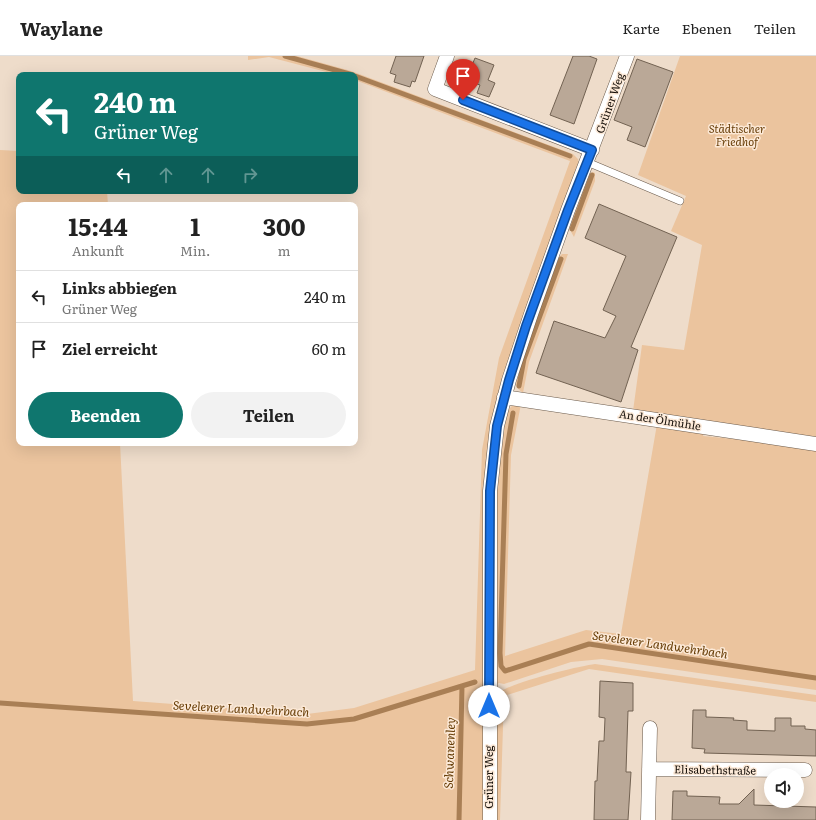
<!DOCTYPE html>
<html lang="de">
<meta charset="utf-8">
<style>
body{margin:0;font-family:Literata,serif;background:#f2f2f2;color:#222;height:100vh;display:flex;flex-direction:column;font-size:15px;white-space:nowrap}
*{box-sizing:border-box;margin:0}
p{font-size:13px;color:#767676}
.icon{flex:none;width:22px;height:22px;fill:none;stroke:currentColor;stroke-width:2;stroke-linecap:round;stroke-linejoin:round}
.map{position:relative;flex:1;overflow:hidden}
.drawer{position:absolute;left:16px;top:146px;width:342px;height:244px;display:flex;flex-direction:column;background:#fff;border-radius:8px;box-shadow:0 4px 16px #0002}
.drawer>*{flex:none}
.guide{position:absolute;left:16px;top:16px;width:342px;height:122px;border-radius:8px;box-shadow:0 4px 16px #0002;background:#0f766e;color:#fff;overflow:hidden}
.controls{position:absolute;left:764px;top:712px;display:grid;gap:8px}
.controls a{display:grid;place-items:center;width:40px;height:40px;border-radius:50%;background:#fff;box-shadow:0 4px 16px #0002;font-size:20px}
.pin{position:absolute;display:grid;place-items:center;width:34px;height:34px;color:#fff;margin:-41px -17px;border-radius:50% 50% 50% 0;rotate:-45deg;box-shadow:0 0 4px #0007}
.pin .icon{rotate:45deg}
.me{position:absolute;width:44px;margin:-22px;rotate:0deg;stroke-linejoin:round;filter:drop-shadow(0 0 3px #0008)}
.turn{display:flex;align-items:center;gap:14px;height:84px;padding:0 12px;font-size:18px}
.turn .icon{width:52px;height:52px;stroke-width:2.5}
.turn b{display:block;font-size:28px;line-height:34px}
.lanes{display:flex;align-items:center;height:38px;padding:0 12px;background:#0003;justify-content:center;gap:20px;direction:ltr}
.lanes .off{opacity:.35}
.eta{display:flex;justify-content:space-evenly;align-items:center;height:68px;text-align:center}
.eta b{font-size:24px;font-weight:700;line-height:28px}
.button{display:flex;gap:8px;margin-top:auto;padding:8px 12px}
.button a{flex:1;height:46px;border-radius:24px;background:#0f766e;color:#fff;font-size:16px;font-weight:700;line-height:46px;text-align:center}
.button a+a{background:#f2f2f2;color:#222}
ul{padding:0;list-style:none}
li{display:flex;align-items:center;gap:12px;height:52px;padding:0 12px;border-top:1px solid #e0e0e0}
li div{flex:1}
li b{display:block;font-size:15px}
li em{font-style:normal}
header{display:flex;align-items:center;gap:24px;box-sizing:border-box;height:56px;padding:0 20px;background:#fff;border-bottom:1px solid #e0e0e0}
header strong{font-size:19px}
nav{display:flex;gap:22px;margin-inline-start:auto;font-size:14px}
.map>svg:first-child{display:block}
.green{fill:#ebc49e}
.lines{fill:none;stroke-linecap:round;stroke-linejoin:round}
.stream{stroke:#a97f55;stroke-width:5}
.building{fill:#baa897;stroke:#726252}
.service-casing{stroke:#6a5a4b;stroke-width:8}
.minor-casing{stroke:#6a5a4b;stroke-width:15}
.service{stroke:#fff;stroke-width:7}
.minor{stroke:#fff;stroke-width:14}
.route-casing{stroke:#114b97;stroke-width:10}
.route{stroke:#1a73e8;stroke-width:7}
.labels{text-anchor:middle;stroke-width:3;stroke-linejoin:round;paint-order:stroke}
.street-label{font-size:11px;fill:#16100a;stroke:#fce9d7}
.park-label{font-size:11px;font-style:italic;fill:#6a400b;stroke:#fce9d7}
.water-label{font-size:12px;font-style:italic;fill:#663c05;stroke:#fce9d7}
</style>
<header>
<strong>Waylane</strong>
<nav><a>Karte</a><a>Ebenen</a><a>Teilen</a></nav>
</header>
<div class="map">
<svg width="816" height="764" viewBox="0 0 816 764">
<rect width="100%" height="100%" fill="#eedcca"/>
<path class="green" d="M 248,0 L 297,0 L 351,15 L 573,98 L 578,103 L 579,108 L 500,335 L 484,764 L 0,764 L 0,94 L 19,95 L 19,135 L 107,135 L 108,149 L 19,149 L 19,387 L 120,387 L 133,645 L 307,658 L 354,652 L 475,614 L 482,394 L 499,302 L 570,105 L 355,24 L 355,19 L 338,19 L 269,1 L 248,4 Z
M 680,0 L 816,0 L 816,381 L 633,355 L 642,289 L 684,294 L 702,189 L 671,175 L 686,140 L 638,119 Z
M 593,116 L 595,117 L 595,125 L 574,181 L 570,174 L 570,167 L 589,119 Z
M 562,198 L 568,198 L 529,306 L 523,337 L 517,332 L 515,325 L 558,202 Z
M 521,348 L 511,399 L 505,600 L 586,574 L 621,578 L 657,368 L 704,375 L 703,380 L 816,391 L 816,634 L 602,603 L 571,606 L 504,628 L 499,627 L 495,629 L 495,423 L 507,355 L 513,349 Z
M 595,608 L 816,639 L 816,646 L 589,613 L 504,640 L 500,764 L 497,764 L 496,639 C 504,628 579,610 595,608 Z"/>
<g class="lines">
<path class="stream" d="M 285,0 L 353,19
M 355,20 L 570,100
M 572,173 L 592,119
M 519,330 L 524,303 L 561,203
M 513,357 L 506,398 L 500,597 L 501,610 L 505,615 L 589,588 L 816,622
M 0,647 L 307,668 L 354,663 L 475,626
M 459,764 L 462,630"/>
</g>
<path class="building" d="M 396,0 L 424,0 L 415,26 L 412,25 L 410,31 L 394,26 L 396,19 L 390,17 Z
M 573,0 L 589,0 L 597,3 L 574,68 L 550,59 Z
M 475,2 L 494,9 L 488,24 L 495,27 L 489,41 L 477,37 L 480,29 L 466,24 Z
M 637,3 L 673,16 L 645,91 L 627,84 L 632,71 L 614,64 Z
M 599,148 L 677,181 L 631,291 L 638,294 L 621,346 L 536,317 L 554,265 L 605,282 L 616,260 L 603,254 L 626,200 L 585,182 Z
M 600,625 L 633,627 L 633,655 L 628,655 L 626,716 L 631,716 L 628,764 L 594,764 L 595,725 L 597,725 L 599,685 L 604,685 L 605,662 L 599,661 Z
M 693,654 L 706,654 L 706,661 L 734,662 L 733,664 L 747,665 L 747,674 L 775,675 L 775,662 L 791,662 L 791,670 L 805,670 L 805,673 L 816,674 L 816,700 L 704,697 L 705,693 L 692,692 Z
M 754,733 L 754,749 L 816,751 L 816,764 L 672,764 L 673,735 L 687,735 L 687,740 L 720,741 L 719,748 L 739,748 Z"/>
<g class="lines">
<defs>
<path id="service" d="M 587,106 L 680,145"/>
<path id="minor" d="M 447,0 L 435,33 L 592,94
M 504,341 L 816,388
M 649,713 L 805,714
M 490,764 L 490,435 L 497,370 L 509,324 L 531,258 L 568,154 L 627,0
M 648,764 L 650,672"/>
</defs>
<use href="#service" class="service-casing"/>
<use href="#minor" class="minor-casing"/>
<use href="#service" class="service"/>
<use href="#minor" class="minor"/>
</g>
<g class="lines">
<defs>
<path id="route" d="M 463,44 L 592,94 L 568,154 L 526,270 L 509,324 L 497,370 L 490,435 L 489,650"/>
</defs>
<use href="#route" class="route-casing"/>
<use href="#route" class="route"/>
</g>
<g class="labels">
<g class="street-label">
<text transform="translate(610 47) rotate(-70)" y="4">Grüner Weg</text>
<text transform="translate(660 364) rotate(9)" y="4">An der Ölmühle</text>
<text transform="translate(715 714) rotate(1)" y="4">Elisabethstraße</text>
<text transform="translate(489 721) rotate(-90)" y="4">Grüner Weg</text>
</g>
<g class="park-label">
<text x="737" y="77">Städtischer<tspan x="737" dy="13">Friedhof</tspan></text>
</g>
<g class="water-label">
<text transform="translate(660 589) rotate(8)" y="4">Sevelener Landwehrbach</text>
<text transform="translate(241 653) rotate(3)" y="4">Sevelener Landwehrbach</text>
<text transform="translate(450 697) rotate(-88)" y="4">Schwanenley</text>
</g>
</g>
</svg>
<div class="controls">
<a><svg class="icon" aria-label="sound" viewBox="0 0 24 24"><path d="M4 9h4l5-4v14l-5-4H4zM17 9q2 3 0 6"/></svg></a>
</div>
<div class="pin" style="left:463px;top:44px;background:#d93025"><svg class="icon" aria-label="arrive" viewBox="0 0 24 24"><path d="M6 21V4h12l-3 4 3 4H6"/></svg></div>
<svg class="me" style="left:489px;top:650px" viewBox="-20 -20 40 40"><circle r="19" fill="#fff"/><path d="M0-13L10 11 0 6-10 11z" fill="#1a73e8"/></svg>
<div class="guide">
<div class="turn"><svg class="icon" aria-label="left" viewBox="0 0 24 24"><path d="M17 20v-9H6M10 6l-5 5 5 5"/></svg><div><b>240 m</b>Grüner Weg</div></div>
<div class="lanes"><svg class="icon" aria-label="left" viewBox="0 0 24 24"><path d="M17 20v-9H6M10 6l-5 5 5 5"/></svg><svg class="icon off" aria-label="ahead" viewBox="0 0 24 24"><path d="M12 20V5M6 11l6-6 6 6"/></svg><svg class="icon off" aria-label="ahead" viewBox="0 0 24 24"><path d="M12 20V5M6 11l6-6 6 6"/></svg><svg class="icon off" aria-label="right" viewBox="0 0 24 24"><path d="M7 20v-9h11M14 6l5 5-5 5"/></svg></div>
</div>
<section class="drawer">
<div class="eta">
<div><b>15:44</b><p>Ankunft</p></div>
<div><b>1</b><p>Min.</p></div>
<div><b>300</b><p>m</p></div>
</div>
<ul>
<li><svg class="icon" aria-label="left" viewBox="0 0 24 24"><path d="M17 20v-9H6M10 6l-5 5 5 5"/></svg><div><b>Links abbiegen</b><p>Grüner Weg</p></div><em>240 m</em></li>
<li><svg class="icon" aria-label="arrive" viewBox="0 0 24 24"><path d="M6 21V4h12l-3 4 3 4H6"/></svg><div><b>Ziel erreicht</b></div><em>60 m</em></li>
</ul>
<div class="button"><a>Beenden</a><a>Teilen</a></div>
</section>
</div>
